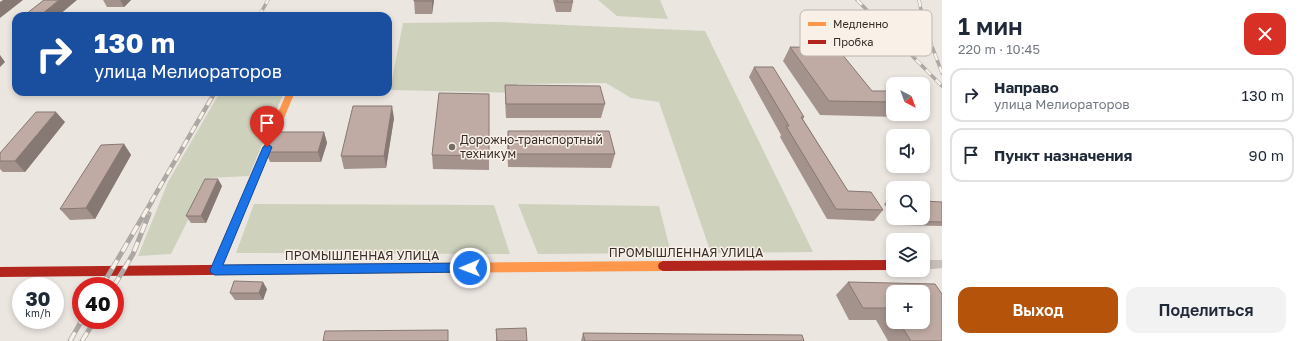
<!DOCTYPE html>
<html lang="ru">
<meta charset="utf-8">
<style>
body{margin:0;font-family:"Golos Text",sans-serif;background:#f2f2f3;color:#1f2937;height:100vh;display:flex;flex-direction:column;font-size:15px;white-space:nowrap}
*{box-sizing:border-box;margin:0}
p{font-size:13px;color:#747a83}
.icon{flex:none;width:22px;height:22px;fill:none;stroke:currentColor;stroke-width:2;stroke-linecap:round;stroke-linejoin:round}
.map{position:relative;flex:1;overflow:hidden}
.side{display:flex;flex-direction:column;background:#fff;width:360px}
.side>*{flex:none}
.hud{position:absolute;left:12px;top:12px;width:380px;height:84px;border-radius:12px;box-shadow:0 2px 6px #0003;background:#1a4fa0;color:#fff;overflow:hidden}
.needle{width:26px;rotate:139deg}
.fabs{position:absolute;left:886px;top:77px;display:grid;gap:8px}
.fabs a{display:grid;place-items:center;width:44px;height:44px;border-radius:8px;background:#fff;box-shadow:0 2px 6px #0003;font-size:20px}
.speed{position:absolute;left:12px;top:277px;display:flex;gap:8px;font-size:20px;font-weight:700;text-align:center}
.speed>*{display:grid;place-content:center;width:52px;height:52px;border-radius:50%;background:#fff;box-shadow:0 2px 6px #0003;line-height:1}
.speed small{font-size:10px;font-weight:400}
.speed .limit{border:6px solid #d22;background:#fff;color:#111}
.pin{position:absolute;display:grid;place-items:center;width:34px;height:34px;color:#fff;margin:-41px -17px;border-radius:50% 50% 50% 0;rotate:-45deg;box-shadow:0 0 4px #0007}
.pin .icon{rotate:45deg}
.me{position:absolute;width:44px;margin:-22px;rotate:269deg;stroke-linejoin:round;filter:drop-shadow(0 0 3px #0008)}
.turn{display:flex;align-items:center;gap:14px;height:84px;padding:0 16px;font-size:18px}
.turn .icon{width:52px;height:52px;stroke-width:2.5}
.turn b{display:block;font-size:28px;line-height:34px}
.round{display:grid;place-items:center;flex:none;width:42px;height:42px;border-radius:12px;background:#f2f2f3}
.head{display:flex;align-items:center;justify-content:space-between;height:68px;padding:0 16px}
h1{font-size:24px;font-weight:600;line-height:30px}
.action{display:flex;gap:8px;margin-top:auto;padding:8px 16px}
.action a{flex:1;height:46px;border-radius:12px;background:#b45309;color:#fff;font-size:16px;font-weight:600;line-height:46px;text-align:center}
.action a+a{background:#f2f2f3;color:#1f2937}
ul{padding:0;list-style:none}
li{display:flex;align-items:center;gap:12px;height:54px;margin:0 8px 6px;padding:0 8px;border:2px solid #e0e1e3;border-radius:12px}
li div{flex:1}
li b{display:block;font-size:15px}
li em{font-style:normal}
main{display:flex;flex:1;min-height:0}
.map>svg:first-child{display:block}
.green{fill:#ced1bc}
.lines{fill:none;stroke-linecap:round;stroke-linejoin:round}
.street{fill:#c6bfba;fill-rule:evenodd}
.slow{fill:#ff974d;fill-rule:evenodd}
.jam{fill:#b3261e;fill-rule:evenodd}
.rail-far2-casing{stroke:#ada8a4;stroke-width:3.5}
.rail-far1-casing{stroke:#ada8a4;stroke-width:4.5}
.rail-casing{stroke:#ada8a4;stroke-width:5}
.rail-far2{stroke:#f9f1e8;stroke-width:2.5;stroke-dasharray:7;stroke-linecap:butt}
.rail-far1{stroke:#f9f1e8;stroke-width:3;stroke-dasharray:8;stroke-linecap:butt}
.rail{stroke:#f9f1e8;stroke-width:3.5;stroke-dasharray:10;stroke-linecap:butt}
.wall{fill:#a4938c;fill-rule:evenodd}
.shaded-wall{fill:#867872}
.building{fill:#bfaba3;stroke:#867872}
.route{fill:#1a73e8;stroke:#114b97}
.poi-dot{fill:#766d69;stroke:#f9f1e8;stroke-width:1.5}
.labels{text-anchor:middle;stroke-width:3;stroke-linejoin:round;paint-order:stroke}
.poi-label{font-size:12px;fill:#362c28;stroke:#f9f1e8;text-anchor:start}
.street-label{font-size:12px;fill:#362c28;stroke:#f9f1e8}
.key{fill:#f9f1e8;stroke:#beb6ae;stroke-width:1}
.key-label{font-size:11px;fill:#362c28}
</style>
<main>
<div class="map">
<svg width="942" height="341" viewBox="0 0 942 341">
<rect width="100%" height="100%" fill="#ece6e1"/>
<path class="green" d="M 598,0 L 660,0 L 668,19 L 617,16 Z
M 497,22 L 705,31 L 813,252 L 711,253 L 659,102 L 631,98 L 606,83 L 517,84 L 517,93 L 390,90 L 403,23 Z
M 220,92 L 284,92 L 249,176 L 209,178 L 171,254 L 138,256 L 168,182 Z
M 254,204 L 494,205 L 510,254 L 236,253 Z
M 518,204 L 659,206 L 671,253 L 538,254 Z"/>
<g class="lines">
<path class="street" d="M 923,260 L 942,260 L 942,268 L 923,270 Z"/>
<path class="slow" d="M 287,92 L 295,92 L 220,270 L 219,273 L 215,275 L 211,273 L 210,270 Z
M 663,261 L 667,263 L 668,266 L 667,269 L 663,271 L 320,274 L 316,272 L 315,269 L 316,266 L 320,264 Z"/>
<path class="jam" d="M 893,260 L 893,270 L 663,271 L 659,269 L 658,266 L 659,263 L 663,261 Z
M 320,264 L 324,266 L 325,269 L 324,272 L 320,274 L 0,277 L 0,267 Z"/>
<defs>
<path id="rail-far2" d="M 857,0 L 942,86
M 919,0 L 924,25 L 942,73
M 259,16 L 268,0"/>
<path id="rail-far1" d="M 151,202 L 215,92"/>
<path id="rail" d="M 102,286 L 152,201
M 114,286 L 133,254 L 149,214
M 70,341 L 82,320
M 82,341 L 95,320"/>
</defs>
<use href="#rail-far2" class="rail-far2-casing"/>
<use href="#rail-far1" class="rail-far1-casing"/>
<use href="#rail" class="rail-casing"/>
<use href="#rail-far2" class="rail-far2"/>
<use href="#rail-far1" class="rail-far1"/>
<use href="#rail" class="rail"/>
</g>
<path class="wall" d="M 44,0 L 58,16 L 27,16 L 26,14 Z
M 103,0 L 131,0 L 124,7 L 107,7 Z
M 414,0 L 434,0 L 432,14 L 415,14 Z
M 553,0 L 572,0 L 573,2 L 571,12 L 556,12 Z
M 790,47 L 872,91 L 893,91 L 893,114 L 899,114 L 897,117 L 820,115 L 783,61 Z
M 754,67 L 804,117 L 803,119 L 848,191 L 883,210 L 874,221 L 827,219 L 780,137 L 781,135 L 749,77 Z
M 505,85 L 605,104 L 601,118 L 506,118 L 505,99 Z
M 394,118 L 386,168 L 344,169 L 341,156 Z
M 65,122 L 25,172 L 3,172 L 0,169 L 0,153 Z
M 508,131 L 615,154 L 611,168 L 508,167 L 507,145 Z
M 324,132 L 327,143 L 321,162 L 270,162 L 266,152 Z
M 124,144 L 131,155 L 95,219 L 70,220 L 60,209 Z
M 432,155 L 489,156 L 489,170 L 433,169 Z
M 222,186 L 206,223 L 191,223 L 186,216 Z
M 888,200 L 893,200 L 893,217 L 884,204 Z
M 942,202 L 942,226 L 899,225 L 894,218 L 923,218 Z
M 848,282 L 942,294 L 942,341 L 888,341 L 876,320 L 849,320 L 836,295 ZM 893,292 L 923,322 L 893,322 Z
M 267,289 L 263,300 L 235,300 L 230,293 Z
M 496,329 L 527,341 L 496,341 Z
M 583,333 L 804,341 L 581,341 Z"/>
<path class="shaded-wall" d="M 3,0 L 23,0 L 0,18 L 0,2 Z
M 59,0 L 77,0 L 58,16 L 43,16 L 42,14 Z
M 120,0 L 131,0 L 124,7 Z
M 432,0 L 434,0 L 432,14 Z
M 391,31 L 392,42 L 388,60 L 388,43 Z
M 0,55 L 5,62 L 0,67 Z
M 392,106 L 394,118 L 386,168 L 384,156 Z
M 56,112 L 65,122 L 25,172 L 15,161 Z
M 324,132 L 327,143 L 321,162 L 318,152 Z
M 124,144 L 131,155 L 95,219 L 86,208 Z
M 218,179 L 222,186 L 206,223 L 201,216 Z
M 263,282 L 267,289 L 263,300 L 259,293 Z"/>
<path class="building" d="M 44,0 L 59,0 L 42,14 L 26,14 Z
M 414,0 L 432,0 L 432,1 L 414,1 Z
M 557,0 L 572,0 L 573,2 L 557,2 Z
M 388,31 L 391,31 L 388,43 Z
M 790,47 L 837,48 L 872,91 L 893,91 L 893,102 L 829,101 Z
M 754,67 L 773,67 L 804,117 L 801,117 L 848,191 L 871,192 L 883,210 L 836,209 L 786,126 L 789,126 Z
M 505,85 L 600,86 L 605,104 L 506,104 Z
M 439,93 L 489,94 L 489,156 L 432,155 Z
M 353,106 L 392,106 L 384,156 L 341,156 Z
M 36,112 L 56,112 L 15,161 L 0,161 L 0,153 Z
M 508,131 L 609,131 L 615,154 L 509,154 Z
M 274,132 L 324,132 L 318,152 L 266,152 Z
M 124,144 L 86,208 L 60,209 L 101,145 Z
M 205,179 L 218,179 L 201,216 L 186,216 Z
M 888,200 L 893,200 L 893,208 Z
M 923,201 L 942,202 L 942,222 L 902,221 L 900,218 L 923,218 Z
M 234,281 L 263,282 L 259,293 L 230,293 Z
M 848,282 L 935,284 L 942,294 L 942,341 L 911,341 L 899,322 L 923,322 L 923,292 L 893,292 L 893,312 L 890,308 L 863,308 Z
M 526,328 L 527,341 L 497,341 L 496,329 Z
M 448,330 L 448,341 L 323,341 L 325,331 Z
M 583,333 L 802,335 L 804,341 L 585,341 Z"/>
<path class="route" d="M 267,144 L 272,147 L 223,265 L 470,263 L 473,264 L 475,268 L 473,271 L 470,272 L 215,275 L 211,273 L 210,270 L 263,147 Z"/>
<circle class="poi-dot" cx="452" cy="147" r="4"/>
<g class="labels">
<g class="poi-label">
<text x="460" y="144">Дорожно-транспортный<tspan x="460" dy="14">техникум</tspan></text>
</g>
<g class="street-label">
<text x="686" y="257">ПРОМЫШЛЕННАЯ УЛИЦА</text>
<text x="362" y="260">ПРОМЫШЛЕННАЯ УЛИЦА</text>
</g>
</g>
<rect x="800" y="10" width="132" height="46" rx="6" class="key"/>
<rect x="808" y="22" width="18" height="4" fill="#ff974d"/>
<rect x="808" y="40" width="18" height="4" fill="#b3261e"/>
<g class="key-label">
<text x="833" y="28">Медленно</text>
<text x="833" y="46">Пробка</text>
</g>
</svg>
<div class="fabs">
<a><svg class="needle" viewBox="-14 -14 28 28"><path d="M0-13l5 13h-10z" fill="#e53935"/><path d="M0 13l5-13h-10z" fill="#747a83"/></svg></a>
<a><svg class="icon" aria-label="sound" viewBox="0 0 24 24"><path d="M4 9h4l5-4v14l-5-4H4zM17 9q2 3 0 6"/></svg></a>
<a><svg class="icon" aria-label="search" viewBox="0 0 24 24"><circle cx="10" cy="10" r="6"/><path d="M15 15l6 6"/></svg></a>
<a><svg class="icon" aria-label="layers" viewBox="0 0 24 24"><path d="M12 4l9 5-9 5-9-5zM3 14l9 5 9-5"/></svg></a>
<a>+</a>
</div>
<div class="speed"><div>30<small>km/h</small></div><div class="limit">40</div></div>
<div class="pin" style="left:267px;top:147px;background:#d93025"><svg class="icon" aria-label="arrive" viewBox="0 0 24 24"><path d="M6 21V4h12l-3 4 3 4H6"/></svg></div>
<svg class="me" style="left:470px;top:268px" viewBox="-20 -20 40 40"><circle r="17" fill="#1a73e8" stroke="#fff" stroke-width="3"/><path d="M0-11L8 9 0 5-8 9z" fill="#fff"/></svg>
<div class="hud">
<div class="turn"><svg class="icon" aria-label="right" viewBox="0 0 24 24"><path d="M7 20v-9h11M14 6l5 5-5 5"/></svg><div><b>130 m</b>улица Мелиораторов</div></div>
</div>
</div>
<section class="side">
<div class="head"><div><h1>1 мин</h1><p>220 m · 10:45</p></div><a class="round" style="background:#d93025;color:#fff"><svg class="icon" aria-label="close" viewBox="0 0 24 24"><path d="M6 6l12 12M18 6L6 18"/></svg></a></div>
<ul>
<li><svg class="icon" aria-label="right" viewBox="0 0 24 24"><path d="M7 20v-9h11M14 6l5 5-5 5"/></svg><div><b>Направо</b><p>улица Мелиораторов</p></div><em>130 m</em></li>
<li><svg class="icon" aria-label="arrive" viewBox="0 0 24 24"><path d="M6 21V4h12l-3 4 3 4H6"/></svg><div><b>Пункт назначения</b></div><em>90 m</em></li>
</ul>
<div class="action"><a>Выход</a><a>Поделиться</a></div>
</section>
</main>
